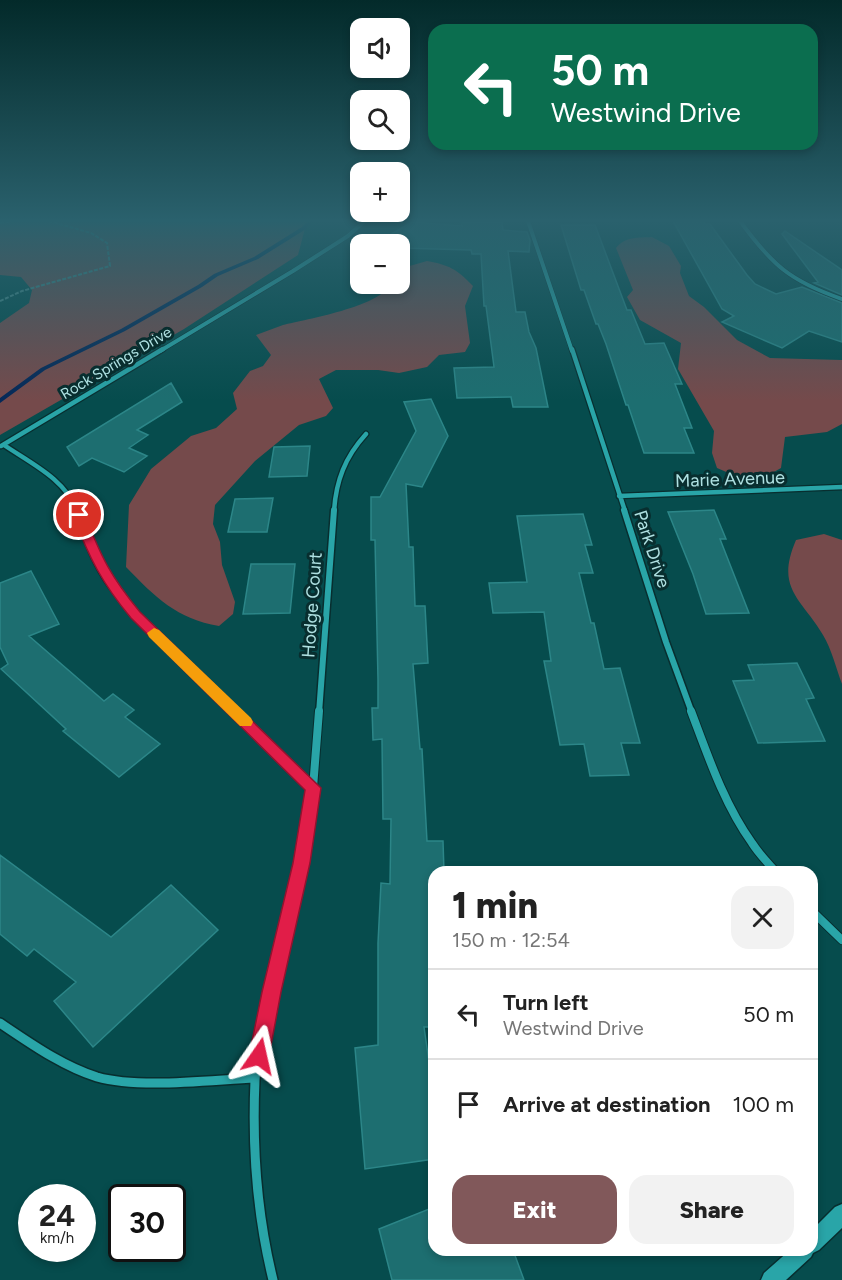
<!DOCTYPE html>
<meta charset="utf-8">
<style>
body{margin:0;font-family:Figtree,sans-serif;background:#f2f2f2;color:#222;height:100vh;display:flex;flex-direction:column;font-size:22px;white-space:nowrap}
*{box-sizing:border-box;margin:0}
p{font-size:20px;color:#767676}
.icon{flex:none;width:33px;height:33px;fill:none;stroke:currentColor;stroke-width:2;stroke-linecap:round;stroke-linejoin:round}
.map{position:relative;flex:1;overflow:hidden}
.panel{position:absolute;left:428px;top:866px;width:390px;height:390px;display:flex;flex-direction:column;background:#fff;border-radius:18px;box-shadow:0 3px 9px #0003}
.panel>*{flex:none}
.top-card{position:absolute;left:428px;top:24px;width:390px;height:126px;border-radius:18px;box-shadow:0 3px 9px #0003;background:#0b6e4f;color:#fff;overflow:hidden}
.controls{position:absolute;left:350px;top:18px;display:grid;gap:12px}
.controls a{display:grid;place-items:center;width:60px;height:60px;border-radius:12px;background:#fff;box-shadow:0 3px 9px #0003;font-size:30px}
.speed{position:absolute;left:18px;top:1184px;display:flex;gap:12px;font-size:30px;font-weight:700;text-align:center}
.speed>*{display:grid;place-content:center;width:78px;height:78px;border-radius:50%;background:#fff;box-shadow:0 3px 9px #0003;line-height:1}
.speed small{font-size:15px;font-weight:400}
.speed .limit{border:3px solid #111;border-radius:9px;background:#fff;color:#111}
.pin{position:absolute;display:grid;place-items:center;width:51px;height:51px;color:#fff;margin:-26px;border:3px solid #fff;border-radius:50%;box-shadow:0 2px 6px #0007}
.me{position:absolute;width:66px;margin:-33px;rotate:11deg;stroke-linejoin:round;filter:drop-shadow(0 0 4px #0008)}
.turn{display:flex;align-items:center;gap:21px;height:126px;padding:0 24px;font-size:27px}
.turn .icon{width:78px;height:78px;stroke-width:2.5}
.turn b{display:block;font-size:42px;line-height:51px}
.round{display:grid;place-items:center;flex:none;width:63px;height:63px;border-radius:18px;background:#f2f2f2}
.summary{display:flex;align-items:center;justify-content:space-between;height:102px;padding:0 24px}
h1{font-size:36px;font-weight:800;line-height:45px}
.button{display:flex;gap:12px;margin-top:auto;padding:12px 24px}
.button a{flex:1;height:69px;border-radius:18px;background:#81585a;color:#fff;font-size:24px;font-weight:800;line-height:69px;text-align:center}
.button a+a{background:#f2f2f2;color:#222}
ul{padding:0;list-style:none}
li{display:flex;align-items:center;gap:18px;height:90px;padding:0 24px;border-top:2px solid #e0e0e0}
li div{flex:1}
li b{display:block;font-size:22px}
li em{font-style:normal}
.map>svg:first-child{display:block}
.green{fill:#754a4b}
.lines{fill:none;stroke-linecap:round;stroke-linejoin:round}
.stream{fill:#052958;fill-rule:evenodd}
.building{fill:#1d6e70;stroke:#2c8688;stroke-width:1.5}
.street-far4-casing{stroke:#082e2f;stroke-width:5}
.street-far3-casing{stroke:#082e2f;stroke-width:7}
.street-far2-casing{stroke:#082e2f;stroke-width:9}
.street-far1-casing{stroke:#082e2f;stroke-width:10}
.street-casing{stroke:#082e2f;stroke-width:12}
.secondary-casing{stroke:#082e2f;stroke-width:3}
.path{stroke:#498788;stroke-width:2;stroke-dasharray:4 1.5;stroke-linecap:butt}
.street-far4{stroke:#29a5a8;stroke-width:4}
.street-far3{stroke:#29a5a8;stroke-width:4.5}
.street-far2{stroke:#29a5a8;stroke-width:6}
.street-far1{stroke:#29a5a8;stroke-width:8}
.street{stroke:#29a5a8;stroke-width:9}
.secondary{fill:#29a5a8;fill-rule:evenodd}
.route{fill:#e11d48;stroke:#92132f;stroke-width:1.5}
.slow{fill:#f59e0b}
.labels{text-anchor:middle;stroke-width:6;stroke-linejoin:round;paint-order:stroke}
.far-street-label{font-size:15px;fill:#afe1e2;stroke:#082e2f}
.street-label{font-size:18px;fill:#afe1e2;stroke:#082e2f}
</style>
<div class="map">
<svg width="842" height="1280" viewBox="0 0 842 1280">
<rect width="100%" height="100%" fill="#064c4d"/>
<path class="green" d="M 0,221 L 307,221 L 298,255 L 184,329 L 0,435 L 0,323 L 29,303 L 32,290 L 21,277 L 0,275 Z
M 652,237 L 669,246 L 681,266 L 680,273 L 689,296 L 704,307 L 737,340 L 770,358 L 842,360 L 842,424 L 827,432 L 785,437 L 781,468 C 759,482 741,479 717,468 L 712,453 L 714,431 L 678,369 L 681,343 L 640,320 L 627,297 L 633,290 L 616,248 C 626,236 638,238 652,237 Z
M 427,261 C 449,265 457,269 473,286 L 465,306 L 470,343 L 465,352 L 439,355 L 427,367 L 399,373 L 378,370 L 336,370 L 319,379 L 333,408 L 326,416 L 299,425 L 255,461 L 215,505 L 213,524 L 220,542 L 222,565 L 235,602 L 233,614 L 219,626 C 177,619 155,597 126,567 L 129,505 L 151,469 L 191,436 L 216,428 L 237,409 L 233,393 L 250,371 L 263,366 L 271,355 L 256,335 C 265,332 274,328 283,325 C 307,319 379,307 391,284 L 399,284 L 399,269 Z
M 824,534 L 842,540 L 842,684 C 836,668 832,650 823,635 C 801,598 775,589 796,540 Z"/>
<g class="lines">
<path class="stream" d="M 308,221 L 313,221 L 306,229 L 258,259 L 218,276 L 202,287 L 125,331 L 45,370 L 0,403 L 0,398 L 41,368 L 121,329 L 198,285 L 214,274 L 254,257 L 302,227 Z"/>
</g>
<path class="building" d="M 673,221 L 704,221 L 705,224 L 710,224 L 747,275 L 755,284 L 776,294 L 802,287 L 842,303 L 842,342 L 809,331 L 782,348 L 722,322 L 734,316 L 722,309 Z
M 412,222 L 462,226 L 461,223 L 502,222 L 503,230 L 527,232 L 530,240 L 529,252 L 508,251 L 516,312 L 525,312 L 529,332 L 536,348 L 548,407 L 513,407 L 511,397 L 457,398 L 454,368 L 494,367 L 486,306 L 484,306 L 481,254 L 472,254 L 471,250 L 399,248 L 399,244 L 374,244 Z
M 561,225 L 595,225 L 627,310 L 631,310 L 645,344 L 664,343 L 682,384 L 675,384 L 692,428 L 684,428 L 694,453 L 644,453 L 628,405 L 626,405 L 606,344 L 598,324 L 596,324 L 584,290 L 581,290 Z
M 785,231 L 842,270 L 842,295 L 814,283 L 818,282 L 782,234 Z
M 171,383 L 182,402 L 137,430 L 148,435 L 129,448 L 147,456 L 124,472 L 92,458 L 79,466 L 67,447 Z
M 431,399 L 448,436 L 422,487 L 406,484 L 409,547 L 413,547 L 415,606 L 425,606 L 428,663 L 413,664 L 420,749 L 422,749 L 427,841 L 443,841 L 444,872 L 434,872 L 434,916 L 429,916 L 434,1027 L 424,1027 L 434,1096 L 434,1159 L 365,1169 L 355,1048 L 378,1045 L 378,943 L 381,883 L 390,884 L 391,819 L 383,819 L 382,739 L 373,740 L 372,708 L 378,708 L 378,680 L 375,540 L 371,540 L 371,497 L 380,497 L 416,431 L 404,402 Z
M 310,446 L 307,476 L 269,477 L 274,447 Z
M 273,498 L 267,532 L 228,532 L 235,499 Z
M 714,510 L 726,539 L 720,539 L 749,613 L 706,614 L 693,574 L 668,512 Z
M 583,514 L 592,545 L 585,545 L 593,573 L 579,573 L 591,623 L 594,623 L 604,669 L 620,668 L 640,743 L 621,743 L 629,775 L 590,776 L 584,744 L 560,745 L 544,661 L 551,661 L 544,612 L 493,613 L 489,583 L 527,582 L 517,516 Z
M 251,564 L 295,564 L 290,613 L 243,614 Z
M 31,571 L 59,624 L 29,636 L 104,701 L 113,694 L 134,710 L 125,717 L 160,744 L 119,777 L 63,731 L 66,729 L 1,669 L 8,664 L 0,647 L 0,583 Z
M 797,663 L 814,698 L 806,699 L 825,741 L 758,743 L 733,681 L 754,680 L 748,665 Z
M 0,855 L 111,937 L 171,885 L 218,930 L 93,1047 L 54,1001 L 76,982 L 34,949 L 27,956 L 0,934 Z
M 434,1207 L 434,1250 L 513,1250 L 524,1280 L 392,1280 L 379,1229 Z"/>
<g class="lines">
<defs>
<path id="street-far4" d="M 528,221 L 572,351
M 740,221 C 772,265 790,281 842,299
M 160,351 L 293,271 L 348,236 L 365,221"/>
<path id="street-far3" d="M 572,349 L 625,511
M 4,445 C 32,464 65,479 77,511
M 1,446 L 163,349
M 619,496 L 842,487
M 334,511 C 336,481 345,457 366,434"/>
<path id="street-far2" d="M 76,510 C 86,536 94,562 111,585 C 145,632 194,672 236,713
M 624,510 L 666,642 L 692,713
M 319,713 L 334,510"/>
<path id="street-far1" d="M 234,711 L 313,788
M 691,711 C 708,756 724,804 752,843 C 759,854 768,863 776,872
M 812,911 L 842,940
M 278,965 L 302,863 L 313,788 L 319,711"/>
<path id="street" d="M 0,1023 C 30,1043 62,1066 97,1077 C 139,1089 210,1080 255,1078
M 273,1280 C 257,1215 252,1147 255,1080 C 257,1046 270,997 278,963"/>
<path id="secondary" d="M 842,1204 L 842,1228 L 819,1250 L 813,1253 L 811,1257 L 786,1280 L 761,1280 L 764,1273 L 790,1250 L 812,1250 L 812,1230 L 835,1207 Z"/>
</defs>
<use href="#street-far4" class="street-far4-casing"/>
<use href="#street-far3" class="street-far3-casing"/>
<use href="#street-far2" class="street-far2-casing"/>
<use href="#street-far1" class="street-far1-casing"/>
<use href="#street" class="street-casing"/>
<use href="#secondary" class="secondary-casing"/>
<path class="path" d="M 0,223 L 15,221
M 0,301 L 22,291 L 110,266 L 107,243 L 91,233 L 49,221"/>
<use href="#street-far4" class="street-far4"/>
<use href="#street-far3" class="street-far3"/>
<use href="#street-far2" class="street-far2"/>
<use href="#street-far1" class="street-far1"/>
<use href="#street" class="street"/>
<use href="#secondary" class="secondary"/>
</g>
<linearGradient id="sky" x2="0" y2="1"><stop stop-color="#032a2a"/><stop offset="0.55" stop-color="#2a616d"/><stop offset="1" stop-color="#2a616d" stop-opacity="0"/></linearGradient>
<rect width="842" height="401" fill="url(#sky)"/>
<path class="route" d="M 79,512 L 85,515 C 101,557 111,577 140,612 L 321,788 L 310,863 L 281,992 L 269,1056 L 266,1063 L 259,1066 L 252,1063 L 249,1056 L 262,992 L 293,863 L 305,790 L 131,618 C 102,583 89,558 73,515 Z"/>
<path class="slow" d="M 154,628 L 159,630 L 251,718 L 253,722 L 251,726 L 240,726 L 149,637 L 147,633 Z"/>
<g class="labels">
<g class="far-street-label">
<text transform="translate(116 363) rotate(-31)" y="5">Rock Springs Drive</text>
</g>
<g class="street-label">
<text transform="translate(730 479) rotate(-2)" y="6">Marie Avenue</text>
<text transform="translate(652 549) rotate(72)" y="6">Park Drive</text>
<text transform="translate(312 605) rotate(-86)" y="6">Hodge Court</text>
</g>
</g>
</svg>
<div class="controls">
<a><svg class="icon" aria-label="sound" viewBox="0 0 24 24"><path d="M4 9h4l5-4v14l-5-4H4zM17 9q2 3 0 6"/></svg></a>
<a><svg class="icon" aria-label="search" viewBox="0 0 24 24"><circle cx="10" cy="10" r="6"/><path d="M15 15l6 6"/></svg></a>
<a>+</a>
<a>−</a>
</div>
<div class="speed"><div>24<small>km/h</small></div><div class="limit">30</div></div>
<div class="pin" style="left:79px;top:515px;background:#d93025"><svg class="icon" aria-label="arrive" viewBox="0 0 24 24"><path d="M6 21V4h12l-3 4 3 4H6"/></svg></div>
<svg class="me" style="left:259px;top:1056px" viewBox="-20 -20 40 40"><path d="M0-17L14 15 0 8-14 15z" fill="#e11d48" stroke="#fff" stroke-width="4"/></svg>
<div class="top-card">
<div class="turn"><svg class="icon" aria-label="left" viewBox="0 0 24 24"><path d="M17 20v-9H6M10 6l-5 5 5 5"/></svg><div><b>50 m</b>Westwind Drive</div></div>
</div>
<section class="panel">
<div class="summary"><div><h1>1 min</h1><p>150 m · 12:54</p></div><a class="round"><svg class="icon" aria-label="close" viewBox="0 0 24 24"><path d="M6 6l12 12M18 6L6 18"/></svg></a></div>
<ul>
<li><svg class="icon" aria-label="left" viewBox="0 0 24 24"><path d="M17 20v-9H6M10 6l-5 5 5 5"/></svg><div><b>Turn left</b><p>Westwind Drive</p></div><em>50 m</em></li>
<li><svg class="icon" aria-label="arrive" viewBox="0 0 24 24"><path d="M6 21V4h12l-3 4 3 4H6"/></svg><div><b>Arrive at destination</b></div><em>100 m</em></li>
</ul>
<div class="button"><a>Exit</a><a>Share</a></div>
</section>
</div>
